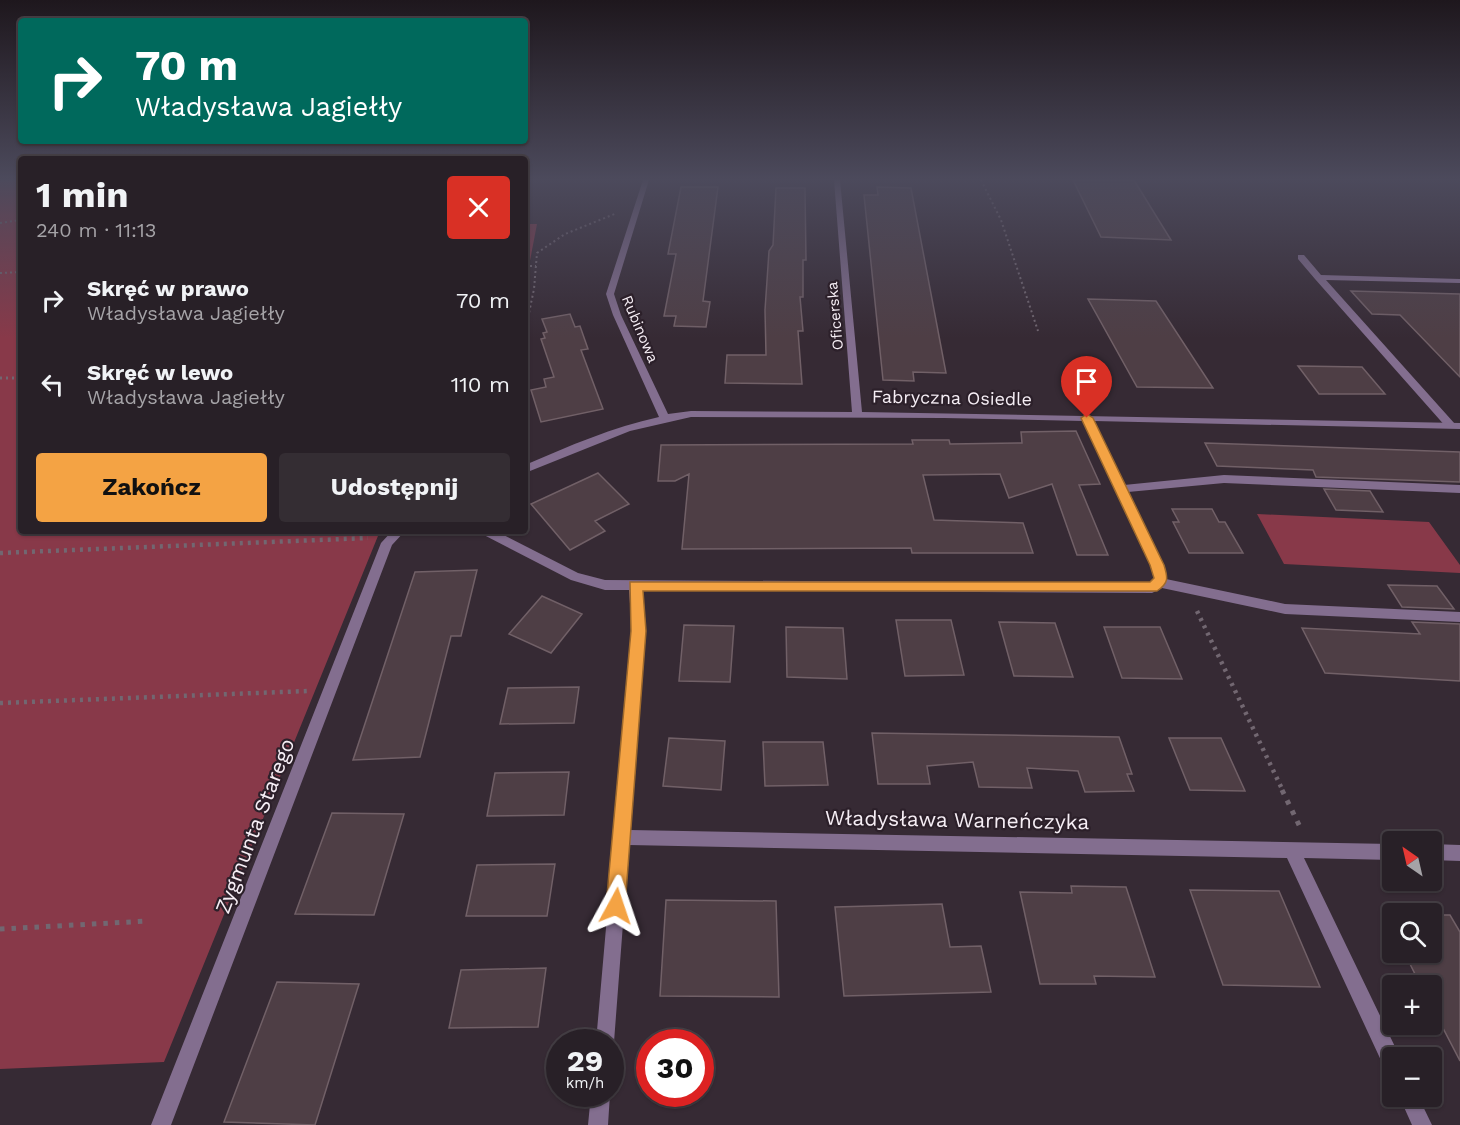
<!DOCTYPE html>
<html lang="pl">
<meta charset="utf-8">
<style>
body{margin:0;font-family:"Work Sans",sans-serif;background:#342d33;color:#f1f3f6;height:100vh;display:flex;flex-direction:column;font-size:22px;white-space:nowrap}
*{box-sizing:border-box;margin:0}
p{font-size:20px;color:#a5a3a7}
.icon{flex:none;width:33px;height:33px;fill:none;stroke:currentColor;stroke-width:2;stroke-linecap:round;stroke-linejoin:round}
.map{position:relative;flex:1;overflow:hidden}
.drawer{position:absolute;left:18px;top:156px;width:510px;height:378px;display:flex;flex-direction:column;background:#282027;border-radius:6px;box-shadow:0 2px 4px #0004,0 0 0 2px #443e44}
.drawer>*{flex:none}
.top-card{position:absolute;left:18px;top:18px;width:510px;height:126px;border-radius:6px;box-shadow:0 2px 4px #0004,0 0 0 2px #443e44;background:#00695c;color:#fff;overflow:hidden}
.needle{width:39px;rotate:326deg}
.buttons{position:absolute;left:1382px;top:831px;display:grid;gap:12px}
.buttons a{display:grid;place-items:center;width:60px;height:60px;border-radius:6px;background:#282027;box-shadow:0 2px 4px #0004,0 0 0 2px #443e44;font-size:30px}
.speed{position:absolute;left:546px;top:1029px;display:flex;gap:12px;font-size:30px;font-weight:700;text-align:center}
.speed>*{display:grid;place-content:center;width:78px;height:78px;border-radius:50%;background:#282027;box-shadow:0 2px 4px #0004,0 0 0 2px #443e44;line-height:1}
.speed small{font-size:15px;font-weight:400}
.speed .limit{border:9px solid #d22;background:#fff;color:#111}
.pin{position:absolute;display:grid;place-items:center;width:51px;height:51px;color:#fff;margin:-62px -26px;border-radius:50% 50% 50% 0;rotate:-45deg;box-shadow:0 0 6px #0007}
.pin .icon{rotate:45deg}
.me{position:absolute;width:66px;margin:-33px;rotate:5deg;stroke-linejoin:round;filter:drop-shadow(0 0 4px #0008)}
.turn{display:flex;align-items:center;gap:21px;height:126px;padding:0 18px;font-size:27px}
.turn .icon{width:78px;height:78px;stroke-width:2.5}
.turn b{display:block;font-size:42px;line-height:51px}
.round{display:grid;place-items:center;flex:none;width:63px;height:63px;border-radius:6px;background:#342d33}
.summary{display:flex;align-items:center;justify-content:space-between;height:102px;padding:0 18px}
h1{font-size:36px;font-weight:700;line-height:45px}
.cta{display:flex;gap:12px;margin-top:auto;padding:12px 18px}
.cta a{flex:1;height:69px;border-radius:6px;background:#f4a344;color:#111;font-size:24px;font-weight:700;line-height:69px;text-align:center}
.cta a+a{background:#342d33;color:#f1f3f6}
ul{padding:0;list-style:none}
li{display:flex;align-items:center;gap:18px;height:84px;padding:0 18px}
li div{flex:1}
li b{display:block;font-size:22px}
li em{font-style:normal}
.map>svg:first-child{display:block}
.green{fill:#883949}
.building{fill:#4e3e45;stroke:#716067;stroke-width:1.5}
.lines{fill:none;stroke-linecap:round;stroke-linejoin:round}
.path-far3{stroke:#726771;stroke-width:2;stroke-dasharray:2 3;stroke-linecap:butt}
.path-far2{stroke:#726771;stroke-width:3;stroke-dasharray:2 4;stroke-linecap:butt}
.path-far1{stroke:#726771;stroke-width:4.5;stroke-dasharray:3 5;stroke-linecap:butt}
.path{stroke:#726771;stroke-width:5;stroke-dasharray:4.5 7;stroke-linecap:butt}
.service{fill:#836e8f;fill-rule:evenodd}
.minor{fill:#836e8f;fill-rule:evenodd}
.route{fill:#f4a344;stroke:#9f6a2c;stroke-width:1.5}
.labels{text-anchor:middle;stroke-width:4.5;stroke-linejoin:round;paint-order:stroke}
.far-street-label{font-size:15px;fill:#f6eef5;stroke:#2c202a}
.street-label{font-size:18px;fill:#f6eef5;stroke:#2c202a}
.near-street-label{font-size:21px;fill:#f6eef5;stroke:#2c202a}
</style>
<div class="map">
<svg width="1460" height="1125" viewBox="0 0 1460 1125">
<rect width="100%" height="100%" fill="#362a34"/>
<path class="green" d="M 0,180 L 21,180 L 21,531 L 380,531 L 164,1062 L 0,1069 Z
M 525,224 L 537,224 L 525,287 Z
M 1257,514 L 1429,522 L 1460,565 L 1460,573 L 1284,564 Z"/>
<path class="building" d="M 1073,180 L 1134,180 L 1171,240 L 1101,237 Z
M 681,187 L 718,187 L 703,301 L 710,302 L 706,327 L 674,326 L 676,316 L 664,316 L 676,254 L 668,254 Z
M 877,187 L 911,188 L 946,373 L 913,372 L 914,381 L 883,380 L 864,195 L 878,195 Z
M 776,188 L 805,188 L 806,260 L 803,260 L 803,297 L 800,297 L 803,331 L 798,331 L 802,384 L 725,383 L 727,355 L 766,355 L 765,310 L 769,251 L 773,245 Z
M 1351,291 L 1460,294 L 1460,377 L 1400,315 L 1372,314 Z
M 1088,299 L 1156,301 L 1213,388 L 1137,387 Z
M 570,314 L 575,327 L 580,326 L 588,349 L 581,350 L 603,409 L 541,422 L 531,390 L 546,387 L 544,379 L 554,377 L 541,339 L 545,338 L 543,333 L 547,332 L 542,319 Z
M 1298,366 L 1362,367 L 1385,394 L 1319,394 Z
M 1076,431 L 1100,484 L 1079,485 L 1108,555 L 1077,555 L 1052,484 L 1009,498 L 1000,474 L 923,475 L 934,520 L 1023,523 L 1033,553 L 912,553 L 911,548 L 682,549 L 689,474 L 675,481 L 658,481 L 661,445 L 913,444 L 912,440 L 949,440 L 950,444 L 1022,443 L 1021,432 Z
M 1205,443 L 1460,452 L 1460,482 L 1316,477 L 1313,470 L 1217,466 Z
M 598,473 L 629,504 L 595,521 L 605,531 L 570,550 L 531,504 Z
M 1324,489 L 1370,491 L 1383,512 L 1336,510 Z
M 1172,509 L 1212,509 L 1219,522 L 1225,522 L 1243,553 L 1189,553 L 1173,522 L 1179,522 Z
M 477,570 L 461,636 L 451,636 L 420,757 L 353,760 L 415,572 Z
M 1388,585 L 1437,586 L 1454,609 L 1402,607 Z
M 542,596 L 582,614 L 551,653 L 509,634 Z
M 896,620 L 951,620 L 964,675 L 905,676 Z
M 999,622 L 1055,623 L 1073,677 L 1014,676 Z
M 1412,622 L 1460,624 L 1460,681 L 1325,673 L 1302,628 L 1420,634 Z
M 684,625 L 734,626 L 730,682 L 679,681 Z
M 786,627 L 843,628 L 847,679 L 787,677 Z
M 1104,627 L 1160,627 L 1182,679 L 1122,678 Z
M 579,687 L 574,723 L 500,724 L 508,688 Z
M 872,733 L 1119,737 L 1132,774 L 1127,774 L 1134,791 L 1085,792 L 1078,771 L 1027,768 L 1032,788 L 979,787 L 973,762 L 927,766 L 930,784 L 878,784 Z
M 669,738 L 725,741 L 721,790 L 663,786 Z
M 1169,738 L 1221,738 L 1245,791 L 1190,790 Z
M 763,742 L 823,742 L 828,785 L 765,786 Z
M 569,772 L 564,815 L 487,816 L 495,773 Z
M 332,813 L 404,814 L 374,915 L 295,914 Z
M 555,864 L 547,916 L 466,916 L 477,865 Z
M 1071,886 L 1126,887 L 1155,977 L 1094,976 L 1096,984 L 1040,984 L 1020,892 L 1072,893 Z
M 1190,890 L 1279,891 L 1320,987 L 1223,985 Z
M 666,900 L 776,901 L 779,997 L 660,996 Z
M 942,904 L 950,947 L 981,946 L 991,992 L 844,996 L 835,907 Z
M 1431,915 L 1450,915 L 1460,932 L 1460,1061 L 1431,1005 L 1431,986 L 1421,986 L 1404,952 L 1431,952 Z
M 546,968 L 538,1027 L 449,1028 L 461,970 Z
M 277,982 L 359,984 L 315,1125 L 224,1122 Z"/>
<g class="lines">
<path class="path-far3" d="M 981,180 L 1001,220 L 1038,331
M 0,223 L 21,220
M 525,266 L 536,266
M 0,273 L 21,272
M 525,332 L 534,289 L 537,253 L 565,234 L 617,213"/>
<path class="path-far2" d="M 0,378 L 21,378"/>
<path class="path-far1" d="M 0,553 L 368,538
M 1197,611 L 1283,791
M 0,703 L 308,691"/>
<path class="path" d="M 1282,790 L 1301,829
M 0,929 L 149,921"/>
<path class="service" d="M 1298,255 L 1304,255 L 1321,275 L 1460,279 L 1460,283 L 1326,280 L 1455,424 L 1455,428 L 1447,428 L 1315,279 L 1298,259 Z"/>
<path class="minor" d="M 643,180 L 649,180 L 614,294 L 621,315 L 668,414 L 691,411 L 852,412 L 834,180 L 840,180 L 862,412 L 1460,423 L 1460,429 L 1094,421 L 1124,485 L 1224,475 L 1460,485 L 1460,493 L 1224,483 L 1128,492 L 1163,565 L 1166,579 L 1285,604 L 1460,612 L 1460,622 L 1285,614 L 1162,588 L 1152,593 L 641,590 L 644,631 L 630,830 L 1392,844 L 1392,860 L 1304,858 L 1399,1055 L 1399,1058 L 1392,1058 L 1392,1071 L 1385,1069 L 1287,858 L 629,845 L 614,1042 L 610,1049 L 610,1042 L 596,1042 L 632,631 L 629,590 L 605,590 L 571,580 L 482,534 L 480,531 L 496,531 L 578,573 L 605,580 L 1150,583 L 1154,581 L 1151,565 L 1083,421 L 944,418 L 691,417 L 630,431 L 525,473 L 525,465 C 569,446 613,427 659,417 L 613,315 L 606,294 Z
M 392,531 L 405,531 L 392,545 L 171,1125 L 151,1125 L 381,543 Z
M 1431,844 L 1460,845 L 1460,861 L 1431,860 Z
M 591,1094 L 610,1094 L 608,1125 L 588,1125 Z
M 1399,1096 L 1418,1096 L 1432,1125 L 1412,1125 Z"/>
</g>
<linearGradient id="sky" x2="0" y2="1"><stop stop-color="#1e171d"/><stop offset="0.53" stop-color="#4c4a5c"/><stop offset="1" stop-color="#4c4a5c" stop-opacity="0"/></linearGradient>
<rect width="1460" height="338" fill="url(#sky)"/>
<path class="route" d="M 1087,414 L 1093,418 L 1164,565 C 1168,578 1169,583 1157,591 L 643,591 L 646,631 L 625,906 L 622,912 L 616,915 L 609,912 L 606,906 L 631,631 L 630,582 L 1150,582 L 1154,578 L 1150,565 L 1081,418 Z"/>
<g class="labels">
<g class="far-street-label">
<text transform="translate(835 316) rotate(-95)" y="5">Oficerska</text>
<text transform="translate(640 329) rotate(67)" y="5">Rubinowa</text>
</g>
<g class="street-label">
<text transform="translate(952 398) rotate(1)" y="6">Fabryczna Osiedle</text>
</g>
<g class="near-street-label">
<text transform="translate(957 820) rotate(1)" y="7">Władysława Warneńczyka</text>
<text transform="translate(255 826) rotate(-69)" y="7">Zygmunta Starego</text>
</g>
</g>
</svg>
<div class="buttons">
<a><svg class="needle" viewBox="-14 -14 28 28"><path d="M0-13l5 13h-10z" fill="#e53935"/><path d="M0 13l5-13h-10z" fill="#a5a3a7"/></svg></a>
<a><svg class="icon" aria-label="search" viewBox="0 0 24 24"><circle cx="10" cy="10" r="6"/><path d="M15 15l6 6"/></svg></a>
<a>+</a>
<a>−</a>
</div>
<div class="speed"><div>29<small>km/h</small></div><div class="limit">30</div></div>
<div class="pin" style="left:1087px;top:418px;background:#d93025"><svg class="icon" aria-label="arrive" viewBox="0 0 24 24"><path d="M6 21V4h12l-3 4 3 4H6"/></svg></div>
<svg class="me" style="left:616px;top:906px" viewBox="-20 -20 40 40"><path d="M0-17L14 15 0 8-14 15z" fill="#f4a344" stroke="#fff" stroke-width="4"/></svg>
<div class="top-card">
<div class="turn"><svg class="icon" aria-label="right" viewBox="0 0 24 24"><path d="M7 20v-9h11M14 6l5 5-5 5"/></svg><div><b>70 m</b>Władysława Jagiełły</div></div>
</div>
<section class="drawer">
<div class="summary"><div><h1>1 min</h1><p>240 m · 11:13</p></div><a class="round" style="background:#d93025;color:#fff"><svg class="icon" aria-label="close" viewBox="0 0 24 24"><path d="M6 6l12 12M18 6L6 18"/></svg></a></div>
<ul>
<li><svg class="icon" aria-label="right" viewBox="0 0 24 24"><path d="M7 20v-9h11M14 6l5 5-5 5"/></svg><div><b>Skręć w prawo</b><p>Władysława Jagiełły</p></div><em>70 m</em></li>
<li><svg class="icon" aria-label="left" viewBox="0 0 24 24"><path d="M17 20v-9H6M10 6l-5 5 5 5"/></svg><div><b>Skręć w lewo</b><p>Władysława Jagiełły</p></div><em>110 m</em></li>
</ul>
<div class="cta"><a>Zakończ</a><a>Udostępnij</a></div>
</section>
</div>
